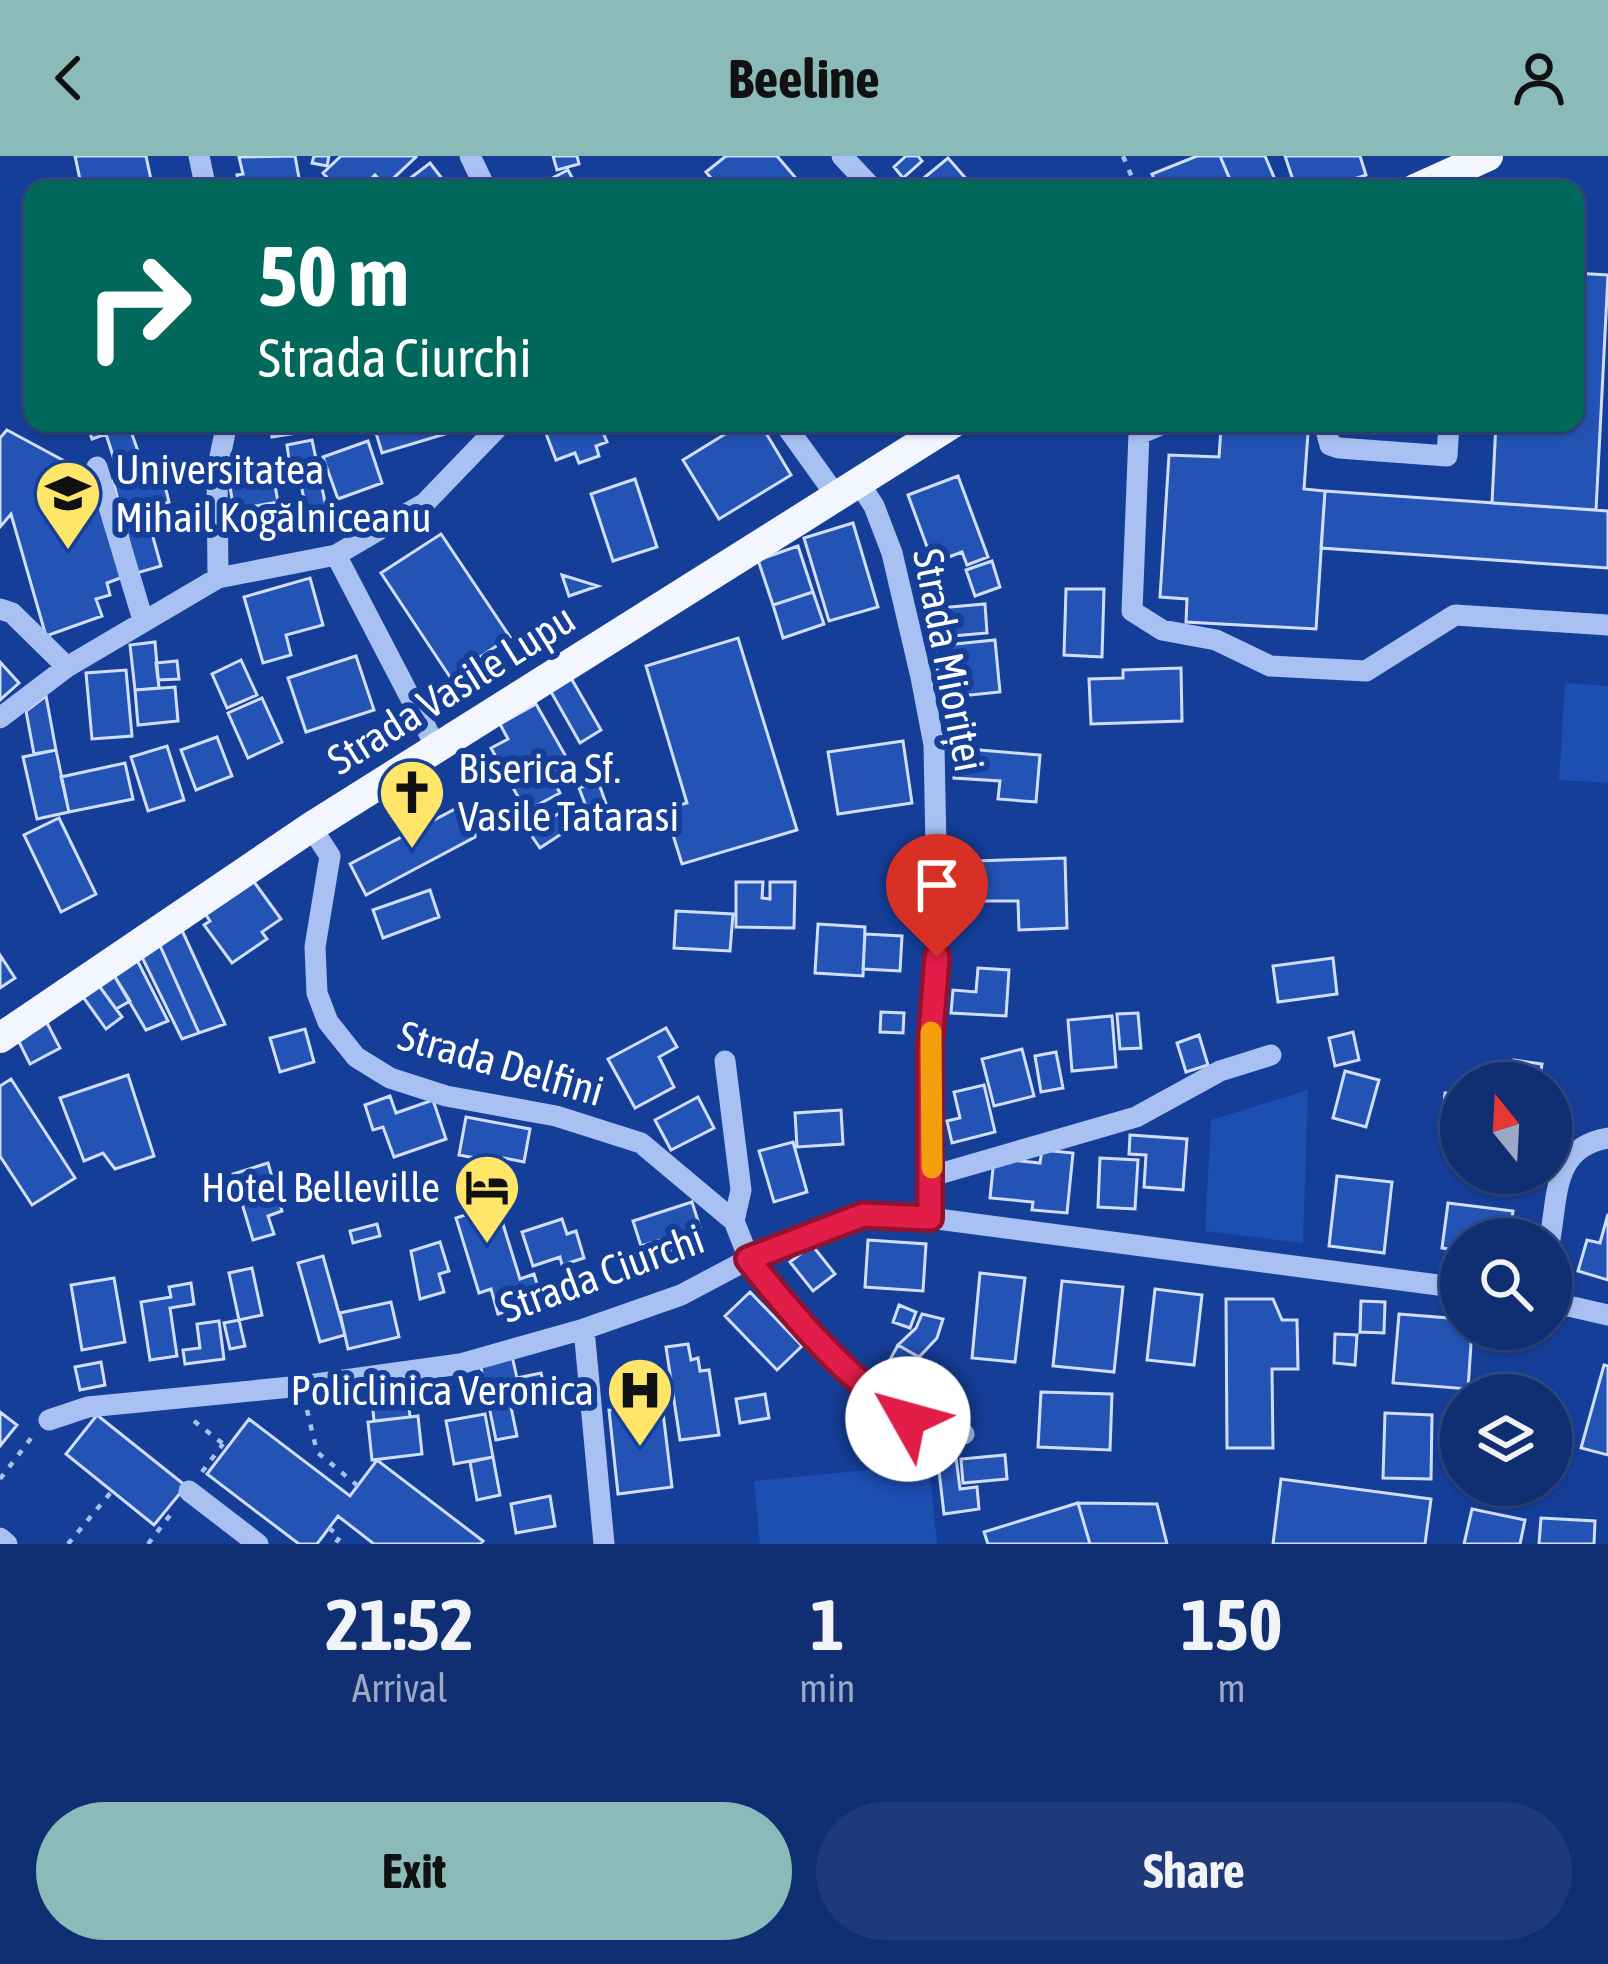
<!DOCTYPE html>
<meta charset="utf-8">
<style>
body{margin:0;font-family:"Asap Condensed",sans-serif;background:#1e3a7a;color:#f1f3f6;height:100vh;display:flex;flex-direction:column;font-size:45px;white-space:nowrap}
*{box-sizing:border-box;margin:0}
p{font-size:39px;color:#9ca8c4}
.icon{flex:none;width:66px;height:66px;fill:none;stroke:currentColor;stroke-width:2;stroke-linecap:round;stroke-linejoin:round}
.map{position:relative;height:1388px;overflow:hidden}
.drawer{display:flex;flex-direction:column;background:#102e72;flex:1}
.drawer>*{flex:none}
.banner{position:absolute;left:24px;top:24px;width:1560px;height:252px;border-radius:24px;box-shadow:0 3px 9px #0004,0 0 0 3px #304a84;background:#00695c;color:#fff;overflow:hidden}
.needle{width:78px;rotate:342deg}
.buttons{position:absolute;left:1440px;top:906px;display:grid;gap:24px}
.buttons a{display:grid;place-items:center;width:132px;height:132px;border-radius:50%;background:#102e72;box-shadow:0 3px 9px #0004,0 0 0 3px #304a84;font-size:60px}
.pin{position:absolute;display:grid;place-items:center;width:102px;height:102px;color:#fff;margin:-123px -51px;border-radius:50% 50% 50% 0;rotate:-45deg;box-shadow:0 0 12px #0007}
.pin .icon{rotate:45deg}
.me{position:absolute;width:132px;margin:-66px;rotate:308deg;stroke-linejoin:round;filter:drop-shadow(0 0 9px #0008)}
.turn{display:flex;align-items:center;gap:42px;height:252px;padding:0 36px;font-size:54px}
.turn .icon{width:156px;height:156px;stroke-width:2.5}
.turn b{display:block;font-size:84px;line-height:102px}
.eta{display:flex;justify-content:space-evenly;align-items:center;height:204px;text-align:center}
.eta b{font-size:72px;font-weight:700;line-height:84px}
.cta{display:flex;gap:24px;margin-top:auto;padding:24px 36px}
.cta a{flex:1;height:138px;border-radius:72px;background:#8bbbb9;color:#111;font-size:48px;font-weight:700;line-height:138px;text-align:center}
.cta a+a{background:#1e3a7a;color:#f1f3f6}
header{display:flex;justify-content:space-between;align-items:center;height:156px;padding:0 36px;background:#8bbbb9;color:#111;font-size:54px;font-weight:700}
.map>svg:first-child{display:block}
.green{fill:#1d4eb2}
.building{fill:#2453b6;stroke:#d0defc;stroke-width:3}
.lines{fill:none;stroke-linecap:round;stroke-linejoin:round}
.path{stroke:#a8c0f2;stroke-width:4.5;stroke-dasharray:6 9;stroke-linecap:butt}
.minor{stroke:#a8c0f2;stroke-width:21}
.major{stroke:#f3f6ff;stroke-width:30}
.route-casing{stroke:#92132f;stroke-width:30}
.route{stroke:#e11d48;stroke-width:21}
.slow{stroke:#f59e0b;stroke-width:21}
.labels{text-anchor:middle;stroke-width:12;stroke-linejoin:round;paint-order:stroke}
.poi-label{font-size:42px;fill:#fff;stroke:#153e98;text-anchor:start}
.street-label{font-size:42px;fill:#fff;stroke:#153e98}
</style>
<header><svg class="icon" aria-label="back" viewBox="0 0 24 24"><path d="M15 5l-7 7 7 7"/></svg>Beeline<svg class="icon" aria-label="person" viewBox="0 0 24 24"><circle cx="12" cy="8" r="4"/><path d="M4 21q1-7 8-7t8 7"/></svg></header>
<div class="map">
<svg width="1608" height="1388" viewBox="0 0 1608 1388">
<rect width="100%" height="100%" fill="#153e98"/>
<path class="green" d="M 1565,527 L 1608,530 L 1608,627 L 1559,624 Z
M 1308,934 L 1303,1087 L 1205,1075 L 1211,964 Z
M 929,1308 L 937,1388 L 760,1388 L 754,1325 Z"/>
<path class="building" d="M 75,0 L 146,0 L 153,33 L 82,33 Z
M 295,0 L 301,33 L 240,33 L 237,19 L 243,18 L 239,1 Z
M 314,0 L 329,0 L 327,10 L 312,7 Z
M 341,0 L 415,0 L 416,1 L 385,30 L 375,19 L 361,33 L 337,33 L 323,17 Z
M 553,0 L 577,0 L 579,8 L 557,14 Z
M 726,0 L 777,0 L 800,27 L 793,33 L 720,33 L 706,16 Z
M 906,0 L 918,0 L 922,5 L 903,22 L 894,11 Z
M 1197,0 L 1220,0 L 1234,33 L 1158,33 L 1152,18 Z
M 1220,0 L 1265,0 L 1279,33 L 1234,33 Z
M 1285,0 L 1360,0 L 1366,19 L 1324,33 L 1296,33 Z
M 948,2 L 975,33 L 925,33 L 919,26 Z
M 430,7 L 450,33 L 396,33 Z
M 568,14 L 578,33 L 531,33 Z
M 1575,117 L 1608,119 L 1596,354 L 1492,347 L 1496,267 L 1575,267 Z
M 87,267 L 128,267 L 139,298 L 115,306 L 106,278 L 92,283 Z
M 175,267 L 210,267 L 208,275 Z
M 270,267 L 307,267 L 309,275 L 272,281 Z
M 373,267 L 441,267 L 445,278 L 382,297 Z
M 542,267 L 599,267 L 607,286 L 596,290 L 599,300 L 579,307 L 575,297 L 556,304 Z
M 659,267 L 681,267 L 680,275 L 658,273 Z
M 743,267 L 760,267 L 791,319 L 719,363 L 683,304 Z
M 1221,272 L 1308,277 L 1304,333 L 1325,335 L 1316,473 L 1186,466 L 1187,443 L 1160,441 L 1169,299 L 1219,301 Z
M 7,274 L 70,308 L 77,329 L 92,324 L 123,421 L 107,427 L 110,439 L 96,443 L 102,460 L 46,480 L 11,358 L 0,371 L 0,282 Z
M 312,284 L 330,370 L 310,374 L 296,303 L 289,304 L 287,289 Z
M 368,285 L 382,327 L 338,343 L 323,301 Z
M 271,307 L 278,346 L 234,354 L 227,314 Z
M 958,320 L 988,401 L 967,409 L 962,396 L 933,407 L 908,339 Z
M 163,322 L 169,346 L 153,351 L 159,371 L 151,374 L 161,410 L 137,417 L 113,325 Z
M 635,323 L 657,391 L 613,405 L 591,338 Z
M 1325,335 L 1608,355 L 1608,412 L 1321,392 Z
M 278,351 L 284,377 L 267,381 L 261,355 Z
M 853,367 L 878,451 L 829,465 L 804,382 Z
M 441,378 L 510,481 L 450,521 L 381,417 Z
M 798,390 L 813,436 L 773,449 L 758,404 Z
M 992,405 L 1000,431 L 975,440 L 966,414 Z
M 562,419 L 598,430 L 569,440 Z
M 310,422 L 323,469 L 286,479 L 291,499 L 263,507 L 244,441 Z
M 1066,433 L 1104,433 L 1102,501 L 1064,499 Z
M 813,436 L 824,468 L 783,482 L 773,449 Z
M 985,448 L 987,477 L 929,482 L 927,453 Z
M 738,482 L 797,674 L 682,708 L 665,653 L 687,647 L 646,510 Z
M 995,484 L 1000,536 L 940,542 L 935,490 Z
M 155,486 L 159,532 L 135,534 L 130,489 Z
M 356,500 L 374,554 L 306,576 L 288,522 Z
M 241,504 L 257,539 L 227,552 L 212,518 Z
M 177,505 L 179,523 L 158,524 L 156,507 Z
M 0,506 L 19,527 L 0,544 Z
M 1181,512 L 1182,565 L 1091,568 L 1089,523 L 1123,522 L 1123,514 Z
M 126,514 L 132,580 L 92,583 L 86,517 Z
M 571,522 L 601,574 L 580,587 L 550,534 Z
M 175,531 L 178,565 L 138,569 L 135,534 Z
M 46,540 L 56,594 L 34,598 L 26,555 Z
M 262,542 L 282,586 L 248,602 L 228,557 Z
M 536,548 L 569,606 L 549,617 L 560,637 L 526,655 L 491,592 L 508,583 L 500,568 Z
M 217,581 L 232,620 L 196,634 L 181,594 Z
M 903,585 L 912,647 L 838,658 L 828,596 Z
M 167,590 L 184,644 L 148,655 L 131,601 Z
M 956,592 L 1040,599 L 1036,646 L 998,643 L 1000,625 L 954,622 Z
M 56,594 L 69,656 L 37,663 L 23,601 Z
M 125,607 L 133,643 L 69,656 L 61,621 Z
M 598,625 L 610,659 L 592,666 L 579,632 Z
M 574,648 L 584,663 L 540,692 L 529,676 Z
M 459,651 L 475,660 L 475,681 L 366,739 L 350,708 Z
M 59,662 L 96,738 L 61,756 L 24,679 Z
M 1065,702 L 1067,772 L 1019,774 L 1018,745 L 978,745 L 976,705 Z
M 249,719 L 281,763 L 262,776 L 267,783 L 232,807 L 204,769 L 210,765 L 202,753 Z
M 736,726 L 763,726 L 762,742 L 770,743 L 770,726 L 795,726 L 794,772 L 736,771 Z
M 430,734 L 439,761 L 383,782 L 373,754 Z
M 676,755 L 733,758 L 730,795 L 674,792 Z
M 818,768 L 865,771 L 863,820 L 815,817 Z
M 180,770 L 225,868 L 199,877 L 158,785 Z
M 865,778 L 902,780 L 900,815 L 863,813 Z
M 158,785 L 199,877 L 182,883 L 140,797 Z
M 0,799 L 15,822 L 0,832 Z
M 135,800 L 168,865 L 146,874 L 112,816 Z
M 1333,802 L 1337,838 L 1278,846 L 1273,810 Z
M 978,812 L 1009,814 L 1006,860 L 951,857 L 953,834 L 976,836 Z
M 112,816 L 130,845 L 116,853 L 97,827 Z
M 97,827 L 122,861 L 106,873 L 81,838 Z
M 881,856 L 904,857 L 903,877 L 880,876 Z
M 1138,857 L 1141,892 L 1120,893 L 1117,858 Z
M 1112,860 L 1116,911 L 1072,915 L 1068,864 Z
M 45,863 L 60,892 L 30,908 L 15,878 Z
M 666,872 L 677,891 L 659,901 L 674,931 L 635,952 L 608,903 Z
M 305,873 L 314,906 L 280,916 L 270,882 Z
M 1353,876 L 1359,904 L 1335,910 L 1329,882 Z
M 1199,879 L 1208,909 L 1186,916 L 1177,887 Z
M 1022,893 L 1034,940 L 994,950 L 982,903 Z
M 1056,896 L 1063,932 L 1041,936 L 1035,900 Z
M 1514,904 L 1542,908 L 1539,927 L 1511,927 Z
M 1345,915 L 1379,924 L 1366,971 L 1333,962 Z
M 128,919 L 154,1000 L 115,1013 L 103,997 L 84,1005 L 60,942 Z
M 11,923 L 75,1022 L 32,1049 L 0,1000 L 0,930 Z
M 984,929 L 995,976 L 952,987 L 947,965 L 960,962 L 954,936 Z
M 1445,937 L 1461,938 L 1461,982 L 1441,980 Z
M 390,940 L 396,957 L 433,944 L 446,983 L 394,1001 L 383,971 L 373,974 L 365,949 Z
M 698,941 L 714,972 L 671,994 L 655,964 Z
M 841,954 L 843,988 L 797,991 L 795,957 Z
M 466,961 L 530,973 L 524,1006 L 504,1002 L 503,1007 L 459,999 Z
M 1130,979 L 1187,983 L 1183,1034 L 1144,1031 L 1146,999 L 1129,998 Z
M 793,986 L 807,1036 L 774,1046 L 759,995 Z
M 1042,994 L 1073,997 L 1067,1057 L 1032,1054 L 1033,1046 L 990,1042 L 994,1002 L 1040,1007 Z
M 1100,1002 L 1138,1004 L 1135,1053 L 1098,1051 Z
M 268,1007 L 282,1055 L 268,1060 L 274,1078 L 253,1084 L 233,1018 Z
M 1337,1020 L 1392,1026 L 1384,1097 L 1329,1090 Z
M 692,1046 L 704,1084 L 670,1094 L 667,1082 L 641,1090 L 633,1065 Z
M 1448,1047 L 1513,1055 L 1509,1083 L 1461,1083 L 1461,1095 L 1442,1092 Z
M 497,1049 L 520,1123 L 534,1118 L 542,1144 L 498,1158 L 491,1133 L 479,1137 L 456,1062 Z
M 1608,1058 L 1608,1124 L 1578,1115 L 1587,1084 L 1600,1087 Z
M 562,1063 L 567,1078 L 576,1075 L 584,1102 L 562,1109 L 560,1101 L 533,1110 L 522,1076 Z
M 377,1068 L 380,1080 L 353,1087 L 350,1075 Z
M 868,1084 L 926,1088 L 923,1135 L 865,1131 Z
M 440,1086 L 449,1115 L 439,1118 L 444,1136 L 420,1143 L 411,1095 Z
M 812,1089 L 835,1118 L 813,1135 L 790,1106 Z
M 323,1100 L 345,1179 L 320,1186 L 298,1107 Z
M 252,1112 L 262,1159 L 239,1164 L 229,1117 Z
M 980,1117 L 1025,1122 L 1015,1206 L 972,1202 Z
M 114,1122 L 125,1186 L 82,1194 L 71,1129 Z
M 1062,1125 L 1123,1131 L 1114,1216 L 1053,1210 Z
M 191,1127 L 194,1148 L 170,1152 L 177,1200 L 150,1204 L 141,1146 L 171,1141 L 169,1131 Z
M 1155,1133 L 1202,1139 L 1194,1209 L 1147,1204 Z
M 750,1136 L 802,1190 L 777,1214 L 725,1160 Z
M 1226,1143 L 1273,1143 L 1282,1164 L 1297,1164 L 1298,1213 L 1272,1213 L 1273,1292 L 1227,1292 Z
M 1361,1145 L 1385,1146 L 1384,1177 L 1360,1176 Z
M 391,1146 L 399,1181 L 348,1193 L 340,1157 Z
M 899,1149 L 916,1156 L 910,1172 L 893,1166 Z
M 922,1158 L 943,1163 L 937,1182 L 919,1201 L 898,1189 L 916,1172 Z
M 1399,1158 L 1461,1163 L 1461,1173 L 1472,1173 L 1468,1233 L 1393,1227 Z
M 239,1164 L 245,1190 L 230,1193 L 224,1167 Z
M 219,1165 L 224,1203 L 185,1208 L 183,1194 L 200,1192 L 197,1168 Z
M 1335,1178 L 1357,1179 L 1355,1209 L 1334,1207 Z
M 688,1188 L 691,1204 L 698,1202 L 700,1215 L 709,1214 L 719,1279 L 680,1284 L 666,1191 Z
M 898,1189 L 932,1209 L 920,1230 L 886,1211 Z
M 512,1200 L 517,1222 L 541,1217 L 547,1243 L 511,1251 L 517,1280 L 496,1284 L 480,1207 Z
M 101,1206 L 105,1229 L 80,1234 L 75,1211 Z
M 1604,1209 L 1608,1210 L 1608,1299 L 1581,1292 Z
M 407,1230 L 410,1261 L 374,1265 L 371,1234 Z
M 1041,1236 L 1112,1238 L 1110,1294 L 1038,1291 Z
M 765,1238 L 769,1262 L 740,1267 L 736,1243 Z
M 662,1248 L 672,1331 L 618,1338 L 609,1254 Z
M 0,1256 L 17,1269 L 0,1290 Z
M 1385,1257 L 1432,1259 L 1431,1323 L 1383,1322 Z
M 485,1258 L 493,1301 L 454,1308 L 446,1265 Z
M 97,1259 L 186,1330 L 154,1369 L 66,1298 Z
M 418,1260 L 422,1298 L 372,1304 L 368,1266 Z
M 249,1263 L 350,1340 L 377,1304 L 483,1385 L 480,1388 L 374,1388 L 338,1360 L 317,1388 L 299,1388 L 207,1318 Z
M 1005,1299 L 1007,1323 L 963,1327 L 961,1303 Z
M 493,1301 L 500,1339 L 477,1344 L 470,1306 Z
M 956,1302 L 960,1333 L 977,1331 L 979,1353 L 944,1358 L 939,1315 Z
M 1281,1323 L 1431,1343 L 1425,1388 L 1273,1388 Z
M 550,1340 L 555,1370 L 516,1377 L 511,1348 Z
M 1078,1347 L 1157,1348 L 1167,1388 L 1090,1388 Z
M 1078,1347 L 1090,1388 L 988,1388 L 984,1376 Z
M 1472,1353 L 1525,1364 L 1520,1388 L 1464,1388 Z
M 1541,1362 L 1595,1365 L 1594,1388 L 1539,1388 Z"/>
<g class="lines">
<path class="path" d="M 1123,0 L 1137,33
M 936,715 L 936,776
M 307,1254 L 317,1296 L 358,1330
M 194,1265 L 227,1291
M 202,1316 L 223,1288
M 0,1323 L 32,1281
M 329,1372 L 340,1381 L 335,1388
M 68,1388 L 112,1335
M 148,1388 L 174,1354"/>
<path class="minor" d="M 199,0 L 206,33
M 470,0 L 486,33
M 842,0 L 873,33
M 784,267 L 837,341
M 1165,267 L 1139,278 L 1132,455 L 1162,474 L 1216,484 L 1270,510 L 1366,515 L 1455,459 L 1608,469
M 1324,267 L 1330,289 L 1339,292 L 1447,300 L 1449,267
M 97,311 L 143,464
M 859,327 L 874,350 L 892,397 L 921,521 L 934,589 L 936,692
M 336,399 L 436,591
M 218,422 L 217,315 L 227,267
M 0,453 L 12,457 L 67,511
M 0,562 L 67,511 L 218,422 L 336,399 L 425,347 L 502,267
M 311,671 L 330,700 L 315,791 L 317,837 L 328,866 L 356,901 L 390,922 L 446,940 L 556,960 L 641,987 L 734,1065 L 749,1103 L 777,1139 L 875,1241 L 908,1263 L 964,1278
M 725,905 L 741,1034 L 734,1065
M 932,1020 L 1136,961 L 1220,915 L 1271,899
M 930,1062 L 930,890 L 937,801
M 1550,1083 C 1558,1038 1553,991 1608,982
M 1551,1146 L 1608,1159
M 584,1173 L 604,1388
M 49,1264 L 88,1251 L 301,1230 L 460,1208 L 584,1173 L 681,1139 L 749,1103 L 863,1059 L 930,1062 L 1461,1132
M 189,1335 L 258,1388
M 0,1382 L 7,1388"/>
<path class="major" d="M 1415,33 L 1488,0
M 0,882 L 311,671 L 953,267"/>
</g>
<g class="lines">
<defs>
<path id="route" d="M 908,1263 C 846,1222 794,1161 748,1103 L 863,1059 L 930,1062 L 930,890 L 937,801"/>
</defs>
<use href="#route" class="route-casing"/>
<use href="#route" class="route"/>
<path class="slow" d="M 931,876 L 932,1012"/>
</g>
<defs>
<symbol id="university-pin" viewBox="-11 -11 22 30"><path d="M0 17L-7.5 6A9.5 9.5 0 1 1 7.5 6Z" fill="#ffe669" stroke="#153e98"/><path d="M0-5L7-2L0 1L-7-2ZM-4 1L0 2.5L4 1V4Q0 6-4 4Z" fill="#111"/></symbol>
<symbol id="church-pin" viewBox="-11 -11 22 30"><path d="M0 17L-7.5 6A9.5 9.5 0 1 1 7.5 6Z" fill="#ffe669" stroke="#153e98"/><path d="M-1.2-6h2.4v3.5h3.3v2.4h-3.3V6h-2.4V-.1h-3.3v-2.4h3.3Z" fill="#111"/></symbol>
<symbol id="hotel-pin" viewBox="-11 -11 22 30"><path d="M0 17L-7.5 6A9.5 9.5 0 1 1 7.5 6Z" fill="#ffe669" stroke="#153e98"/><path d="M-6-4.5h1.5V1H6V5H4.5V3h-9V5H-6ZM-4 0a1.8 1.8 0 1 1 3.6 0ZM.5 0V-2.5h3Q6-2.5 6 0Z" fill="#111"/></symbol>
<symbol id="hospital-pin" viewBox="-11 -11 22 30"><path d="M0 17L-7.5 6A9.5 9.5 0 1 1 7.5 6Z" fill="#ffe669" stroke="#153e98"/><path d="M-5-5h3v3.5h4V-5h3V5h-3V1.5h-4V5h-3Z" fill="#111"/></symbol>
</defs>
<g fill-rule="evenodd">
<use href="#university-pin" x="30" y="299" width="76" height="104"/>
<use href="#church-pin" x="374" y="598" width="76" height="104"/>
<use href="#hotel-pin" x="449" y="993" width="76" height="104"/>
<use href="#hospital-pin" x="602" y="1196" width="76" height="104"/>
</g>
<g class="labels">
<g class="poi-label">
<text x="115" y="328">Universitatea<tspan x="115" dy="48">Mihail Kogălniceanu</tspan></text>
<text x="458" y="627">Biserica Sf.<tspan x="458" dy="48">Vasile Tatarasi</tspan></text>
<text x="440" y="1046" text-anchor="end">Hotel Belleville</text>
<text x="594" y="1249" text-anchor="end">Policlinica Veronica</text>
</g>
<g class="street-label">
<text transform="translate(949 504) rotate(79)" y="15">Strada Mioriței</text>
<text transform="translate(451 533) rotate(-32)" y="15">Strada Vasile Lupu</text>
<text transform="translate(501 907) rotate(16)" y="15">Strada Delfini</text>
<text transform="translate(602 1117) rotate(-20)" y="15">Strada Ciurchi</text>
</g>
</g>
</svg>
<div class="buttons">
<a><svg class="needle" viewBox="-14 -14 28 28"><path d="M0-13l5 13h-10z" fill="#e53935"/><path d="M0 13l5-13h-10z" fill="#9ca8c4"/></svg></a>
<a><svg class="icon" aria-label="search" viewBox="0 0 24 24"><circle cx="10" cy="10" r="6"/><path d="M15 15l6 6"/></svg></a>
<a><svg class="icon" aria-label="layers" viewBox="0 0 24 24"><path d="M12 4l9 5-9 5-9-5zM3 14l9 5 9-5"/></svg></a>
</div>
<div class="pin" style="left:937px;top:801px;background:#d93025"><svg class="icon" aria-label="arrive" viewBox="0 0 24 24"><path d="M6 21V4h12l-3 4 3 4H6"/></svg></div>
<svg class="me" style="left:908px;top:1263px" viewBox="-20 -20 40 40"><circle r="19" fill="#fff"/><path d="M0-13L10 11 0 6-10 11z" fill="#e11d48"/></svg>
<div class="banner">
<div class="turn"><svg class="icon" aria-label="right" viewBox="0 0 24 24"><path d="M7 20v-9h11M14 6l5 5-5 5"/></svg><div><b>50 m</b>Strada Ciurchi</div></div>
</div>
</div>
<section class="drawer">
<div class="eta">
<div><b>21:52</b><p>Arrival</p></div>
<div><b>1</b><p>min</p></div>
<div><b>150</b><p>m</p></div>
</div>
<div class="cta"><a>Exit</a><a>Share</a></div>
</section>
